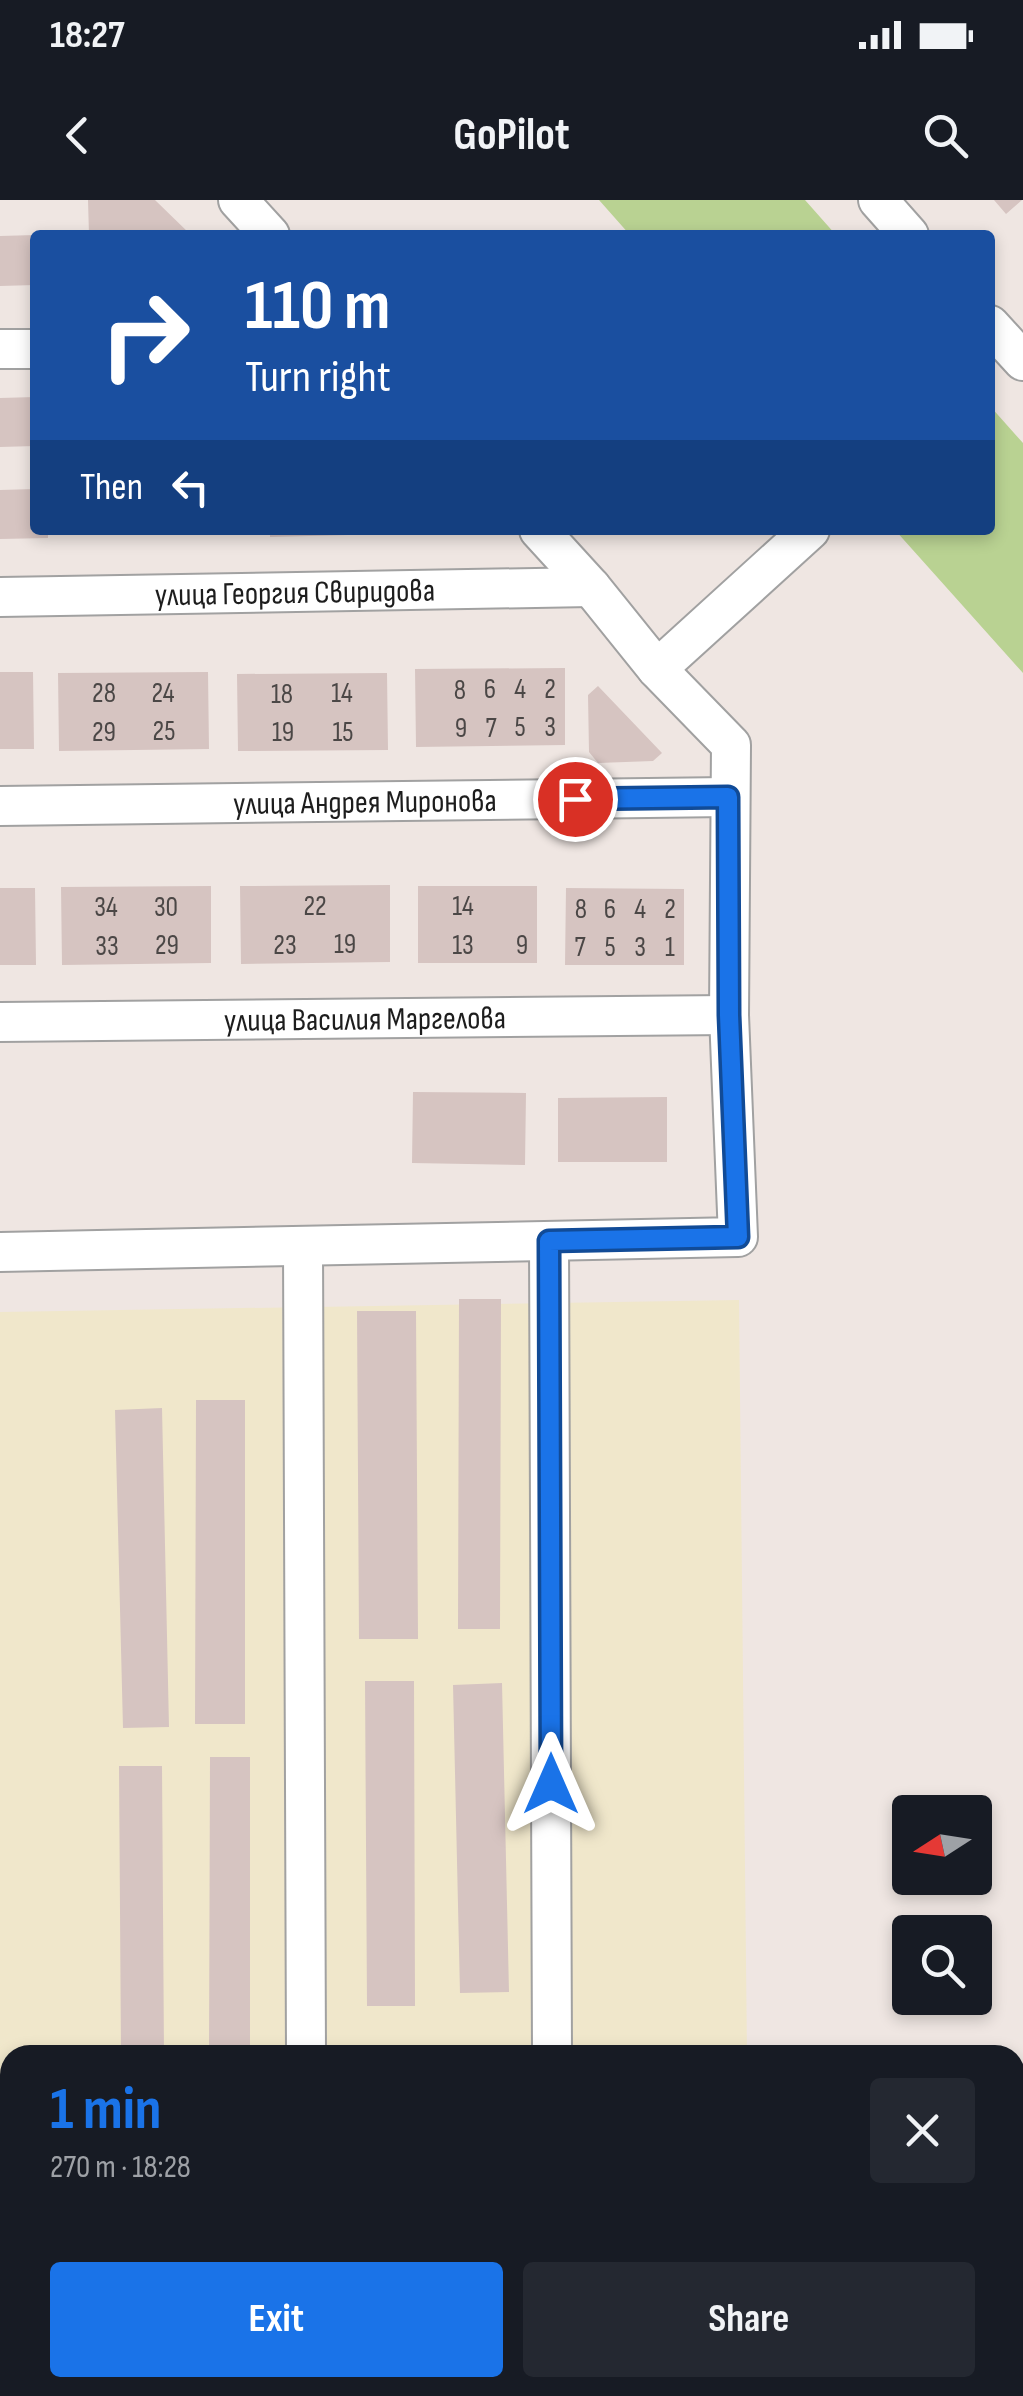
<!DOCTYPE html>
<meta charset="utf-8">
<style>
body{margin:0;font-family:"Sofia Sans Condensed",sans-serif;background:#242831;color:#f1f3f6;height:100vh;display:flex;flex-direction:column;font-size:38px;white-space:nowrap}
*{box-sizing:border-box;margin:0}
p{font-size:32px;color:#9ea1a6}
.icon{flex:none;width:55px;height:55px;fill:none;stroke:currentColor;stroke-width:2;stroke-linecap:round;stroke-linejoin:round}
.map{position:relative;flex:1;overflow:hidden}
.panel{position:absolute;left:0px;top:1845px;width:1025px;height:352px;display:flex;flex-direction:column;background:#171b24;border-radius:30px 30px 0 0;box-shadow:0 5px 15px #0003}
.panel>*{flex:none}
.hud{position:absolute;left:30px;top:30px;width:965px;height:305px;border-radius:10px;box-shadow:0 5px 15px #0003;background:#1a4fa0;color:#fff;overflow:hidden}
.needle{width:65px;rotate:258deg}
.fabs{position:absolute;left:892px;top:1595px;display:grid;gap:20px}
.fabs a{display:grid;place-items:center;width:100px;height:100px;border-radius:10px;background:#171b24;box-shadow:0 5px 15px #0003;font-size:50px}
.pin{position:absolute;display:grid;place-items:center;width:85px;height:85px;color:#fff;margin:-42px;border:5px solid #fff;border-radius:50%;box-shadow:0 2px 10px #0007}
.me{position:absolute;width:110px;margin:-55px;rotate:0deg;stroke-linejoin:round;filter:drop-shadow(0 0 8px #0008)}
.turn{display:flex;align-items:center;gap:35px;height:210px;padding:0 50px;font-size:45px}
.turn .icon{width:130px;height:130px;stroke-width:2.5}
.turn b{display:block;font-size:70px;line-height:85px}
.then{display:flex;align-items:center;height:95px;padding:0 50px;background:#0003;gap:20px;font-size:38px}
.round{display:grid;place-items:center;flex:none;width:105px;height:105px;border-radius:10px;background:#242831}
.headline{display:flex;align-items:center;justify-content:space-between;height:170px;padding:0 50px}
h1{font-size:60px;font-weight:700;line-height:75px;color:#1a73e8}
.primary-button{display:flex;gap:20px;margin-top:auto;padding:20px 50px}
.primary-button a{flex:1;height:115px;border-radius:10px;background:#1a73e8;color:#fff;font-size:40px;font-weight:700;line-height:115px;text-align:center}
.primary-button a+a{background:#242831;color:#f1f3f6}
.status{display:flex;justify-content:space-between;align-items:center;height:70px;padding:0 50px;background:#171b24;direction:ltr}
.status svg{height:28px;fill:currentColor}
header{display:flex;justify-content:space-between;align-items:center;height:130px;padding:0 50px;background:#171b24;font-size:45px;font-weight:700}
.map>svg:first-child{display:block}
.farmland{fill:#f0e7cb}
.forest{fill:#b9d292}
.building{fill:#d6c4c1}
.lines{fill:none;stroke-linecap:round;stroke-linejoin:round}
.minor-casing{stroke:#a1a1a1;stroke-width:42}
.minor{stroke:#fff;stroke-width:38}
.route-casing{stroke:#114b97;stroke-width:25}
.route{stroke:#1a73e8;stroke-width:18}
.labels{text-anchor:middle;stroke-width:8;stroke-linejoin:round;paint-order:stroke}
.number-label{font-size:28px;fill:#4b4746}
.street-label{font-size:32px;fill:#1d1d1d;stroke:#fff}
</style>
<div class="status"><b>18:27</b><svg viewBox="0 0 49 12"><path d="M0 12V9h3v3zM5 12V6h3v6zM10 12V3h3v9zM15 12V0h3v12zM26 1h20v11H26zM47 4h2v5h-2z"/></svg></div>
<header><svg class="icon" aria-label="back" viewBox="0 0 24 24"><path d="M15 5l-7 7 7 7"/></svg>GoPilot<svg class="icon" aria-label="search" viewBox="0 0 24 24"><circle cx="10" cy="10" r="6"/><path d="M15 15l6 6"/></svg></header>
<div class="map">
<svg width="1023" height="2196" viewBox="0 0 1023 2196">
<rect width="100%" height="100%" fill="#efe6e2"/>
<path class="farmland" d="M 739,1100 L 747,1855 L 10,1855 L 10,2188 L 750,2188 L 750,2196 L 0,2196 L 0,1112 Z"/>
<path class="forest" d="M 599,0 L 805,0 L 836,35 L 630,35 Z
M 990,206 L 1023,243 L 1023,473 L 895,330 L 990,330 Z"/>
<path class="building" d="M 88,0 L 155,0 L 191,35 L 89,35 Z
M 994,0 L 1022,0 L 1006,14 Z
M 35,35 L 35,85 L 0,86 L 0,36 Z
M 35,197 L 35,246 L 0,247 L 0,198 Z
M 35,289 L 35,330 L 48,330 L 48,338 L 0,339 L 0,290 Z
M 270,330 L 387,330 L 387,334 L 270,337 Z
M 565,468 L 565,545 L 416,547 L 415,469 Z
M 0,472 L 33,472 L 34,549 L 0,549 Z
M 208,472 L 209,549 L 59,551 L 58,473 Z
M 387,473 L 388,550 L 238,551 L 237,474 Z
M 598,486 L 662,553 L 653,561 L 598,563 L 589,552 L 588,495 Z
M 390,685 L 390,762 L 241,764 L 240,686 Z
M 211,686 L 211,763 L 62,765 L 61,687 Z
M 418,686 L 537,686 L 537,763 L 418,763 Z
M 0,688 L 35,688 L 36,765 L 0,765 Z
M 566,688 L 684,689 L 684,765 L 565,765 Z
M 413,892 L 526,893 L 525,965 L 412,963 Z
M 667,897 L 667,962 L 558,962 L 558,898 Z
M 459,1099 L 501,1099 L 500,1429 L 458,1429 Z
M 357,1111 L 416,1111 L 418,1439 L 359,1439 Z
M 196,1200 L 245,1200 L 245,1524 L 195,1524 Z
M 162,1208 L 169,1527 L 123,1528 L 115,1210 Z
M 365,1481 L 414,1481 L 415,1806 L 367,1806 Z
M 502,1483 L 509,1792 L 460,1793 L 453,1485 Z
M 210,1557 L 250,1557 L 250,1855 L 209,1855 Z
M 119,1566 L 162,1566 L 164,1855 L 121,1855 Z
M 125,2188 L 172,2188 L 172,2196 L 125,2196 Z
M 209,2188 L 259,2188 L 259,2196 L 209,2196 Z"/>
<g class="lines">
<defs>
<g id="minor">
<path d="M 238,0 L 270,35"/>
<path d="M 878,0 L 909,35"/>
<path d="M 990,125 L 1023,161"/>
<path d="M 0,149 L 35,149"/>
<path id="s1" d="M 0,397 L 591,387"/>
<path d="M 657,469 L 810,330"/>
<path id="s2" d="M 0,606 L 728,597"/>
<path id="s3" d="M 0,822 L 729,815"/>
<path d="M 549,1041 L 552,1855"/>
<path d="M 303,1046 L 306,1855"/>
<path d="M 0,1052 L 738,1037 L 729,815 L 731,545 L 657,469 L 591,387 L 539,330"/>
<path d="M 308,2188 L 308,2196"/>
<path d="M 554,2188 L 554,2196"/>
</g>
</defs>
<use href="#minor" class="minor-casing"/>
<use href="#minor" class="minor"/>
</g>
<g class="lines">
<defs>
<path id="route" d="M 551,1584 L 549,1041 L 738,1037 L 729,815 L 728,597 L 575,599"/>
</defs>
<use href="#route" class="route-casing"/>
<use href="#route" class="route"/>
</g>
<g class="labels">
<g class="number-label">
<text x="490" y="498">6</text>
<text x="520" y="498">4</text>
<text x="550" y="498">2</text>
<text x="460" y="499">8</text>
<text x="104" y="502">28</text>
<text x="163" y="502">24</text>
<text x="342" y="502">14</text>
<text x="282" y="503">18</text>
<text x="520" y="536">5</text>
<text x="550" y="536">3</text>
<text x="461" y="537">9</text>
<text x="491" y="537">7</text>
<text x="164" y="540">25</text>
<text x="104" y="541">29</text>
<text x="283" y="541">19</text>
<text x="343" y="541">15</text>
<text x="315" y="715">22</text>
<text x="463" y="715">14</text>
<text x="106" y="716">34</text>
<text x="166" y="716">30</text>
<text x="581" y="718">8</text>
<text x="610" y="718">6</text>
<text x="640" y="718">4</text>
<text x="670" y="718">2</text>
<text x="345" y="753">19</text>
<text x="167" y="754">29</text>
<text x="285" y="754">23</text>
<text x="463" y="754">13</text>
<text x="522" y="754">9</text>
<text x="107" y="755">33</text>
<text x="580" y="756">7</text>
<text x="610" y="756">5</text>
<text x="640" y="756">3</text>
<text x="670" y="756">1</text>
</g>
<g class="street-label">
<text dy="11" stroke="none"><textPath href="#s1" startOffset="295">улица Георгия Свиридова</textPath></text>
<text dy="11" stroke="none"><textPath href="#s2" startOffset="365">улица Андрея Миронова</textPath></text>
<text dy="11" stroke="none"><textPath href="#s3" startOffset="365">улица Василия Маргелова</textPath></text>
</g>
</g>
</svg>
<div class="fabs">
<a><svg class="needle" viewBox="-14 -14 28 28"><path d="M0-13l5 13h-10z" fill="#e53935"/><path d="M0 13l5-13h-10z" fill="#9ea1a6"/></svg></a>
<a><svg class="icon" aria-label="search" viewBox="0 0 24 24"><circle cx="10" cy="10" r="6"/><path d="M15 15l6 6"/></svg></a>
</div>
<div class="pin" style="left:575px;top:599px;background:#d93025"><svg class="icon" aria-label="arrive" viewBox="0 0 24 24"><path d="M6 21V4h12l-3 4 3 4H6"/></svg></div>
<svg class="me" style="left:551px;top:1584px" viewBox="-20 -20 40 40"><path d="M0-17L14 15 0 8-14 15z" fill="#1a73e8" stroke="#fff" stroke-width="4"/></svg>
<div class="hud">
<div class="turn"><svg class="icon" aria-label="right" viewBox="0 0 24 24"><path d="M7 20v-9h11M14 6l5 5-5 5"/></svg><div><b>110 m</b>Turn right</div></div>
<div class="then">Then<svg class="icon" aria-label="left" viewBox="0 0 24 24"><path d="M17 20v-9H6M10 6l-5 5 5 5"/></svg></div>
</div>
<section class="panel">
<div class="headline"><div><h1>1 min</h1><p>270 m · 18:28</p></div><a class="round"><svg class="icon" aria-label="close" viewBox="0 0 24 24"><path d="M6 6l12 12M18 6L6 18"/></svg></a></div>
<div class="primary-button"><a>Exit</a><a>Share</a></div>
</section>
</div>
